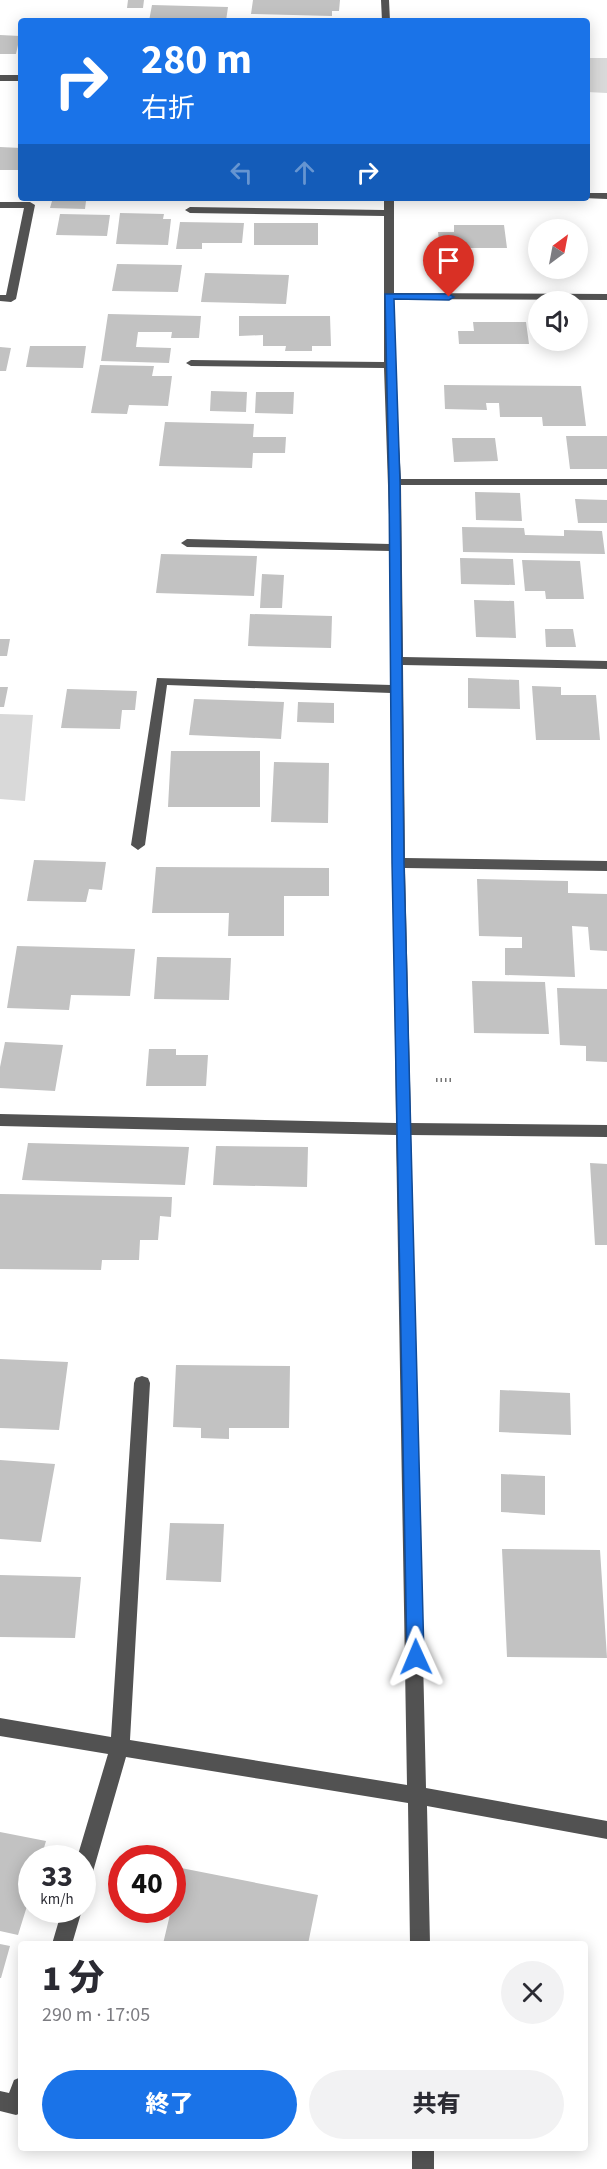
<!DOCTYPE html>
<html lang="ja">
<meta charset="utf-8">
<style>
body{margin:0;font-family:"Source Sans 3","Noto Sans JP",sans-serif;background:#f2f2f3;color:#2b2b33;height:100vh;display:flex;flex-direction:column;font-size:22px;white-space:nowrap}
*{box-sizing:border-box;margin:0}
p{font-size:20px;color:#7c7c81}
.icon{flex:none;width:33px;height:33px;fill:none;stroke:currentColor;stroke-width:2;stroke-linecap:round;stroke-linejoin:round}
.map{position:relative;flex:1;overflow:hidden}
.details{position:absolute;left:18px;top:1941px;width:570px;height:210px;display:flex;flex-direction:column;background:#fff;border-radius:6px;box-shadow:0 3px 15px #0003}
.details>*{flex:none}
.guide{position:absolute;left:18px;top:18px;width:572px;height:183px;border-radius:6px;box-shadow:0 3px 15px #0003;background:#1a73e8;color:#fff;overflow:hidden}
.needle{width:39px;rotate:32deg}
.buttons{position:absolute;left:528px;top:219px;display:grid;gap:12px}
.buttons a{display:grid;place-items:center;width:60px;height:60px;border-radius:50%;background:#fff;box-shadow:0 3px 15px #0003;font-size:30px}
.speed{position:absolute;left:18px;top:1845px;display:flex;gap:12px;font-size:30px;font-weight:700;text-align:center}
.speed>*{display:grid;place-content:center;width:78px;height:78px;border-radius:50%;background:#fff;box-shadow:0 3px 15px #0003;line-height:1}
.speed small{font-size:15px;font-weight:400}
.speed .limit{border:9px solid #d22;background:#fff;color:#111}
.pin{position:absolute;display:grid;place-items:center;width:51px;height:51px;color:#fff;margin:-62px -26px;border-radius:50% 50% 50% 0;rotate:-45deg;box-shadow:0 0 6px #0007}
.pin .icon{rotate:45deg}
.me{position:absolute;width:66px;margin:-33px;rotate:359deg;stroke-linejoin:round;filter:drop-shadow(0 0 4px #0008)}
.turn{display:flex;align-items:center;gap:21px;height:126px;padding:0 24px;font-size:27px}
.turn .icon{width:78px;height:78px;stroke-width:2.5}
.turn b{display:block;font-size:42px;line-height:51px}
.lanes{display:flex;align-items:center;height:57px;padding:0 24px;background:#0003;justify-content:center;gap:30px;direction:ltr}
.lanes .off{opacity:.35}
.round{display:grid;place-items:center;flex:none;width:63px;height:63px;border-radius:32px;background:#f2f2f3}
.overview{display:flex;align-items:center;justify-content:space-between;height:102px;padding:0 24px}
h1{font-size:36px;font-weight:800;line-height:45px}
.cta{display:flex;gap:12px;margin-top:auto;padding:12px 24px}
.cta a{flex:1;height:69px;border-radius:36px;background:#1a73e8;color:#fff;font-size:24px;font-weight:800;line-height:69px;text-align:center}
.cta a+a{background:#f2f2f3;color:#2b2b33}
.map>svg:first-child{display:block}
.green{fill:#d9d9d9}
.building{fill:#c2c2c2}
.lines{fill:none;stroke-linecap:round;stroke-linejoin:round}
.path{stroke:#747474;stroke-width:4;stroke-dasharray:1.5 3;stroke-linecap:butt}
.minor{fill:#525252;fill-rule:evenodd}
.route{fill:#1a73e8;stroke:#114b97;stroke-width:1.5}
</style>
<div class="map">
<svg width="607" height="2169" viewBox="0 0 607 2169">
<rect width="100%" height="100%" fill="#fff"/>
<path class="green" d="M 586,58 L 607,58 L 607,93 L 587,92 Z
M 0,714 L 33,715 L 25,801 L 0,799 Z"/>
<path class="building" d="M 128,0 L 144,0 L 143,8 L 127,8 Z
M 253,0 L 340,0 L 339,11 L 332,11 L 332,16 L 251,14 Z
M 152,5 L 228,7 L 226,21 L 149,21 Z
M 245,18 L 289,19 L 289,21 L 245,21 Z
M 0,35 L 20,36 L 16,54 L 0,54 Z
M 0,147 L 21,148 L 21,170 L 0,170 Z
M 52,201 L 86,201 L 85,209 L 50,208 Z
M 120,213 L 164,214 L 163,219 L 171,219 L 168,245 L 116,244 Z
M 60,214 L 110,215 L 107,236 L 56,235 Z
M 180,222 L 244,223 L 242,243 L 202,243 L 202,249 L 176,249 Z
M 254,223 L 318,223 L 318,245 L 254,245 Z
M 454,225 L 504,225 L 507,248 L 440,248 L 438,232 L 454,232 Z
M 117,264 L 182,265 L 178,292 L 112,291 Z
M 205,273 L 289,275 L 286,304 L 201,302 Z
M 108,314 L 201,316 L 199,338 L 171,338 L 172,332 L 138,332 L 136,347 L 171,348 L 169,363 L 101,361 Z
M 239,316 L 330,316 L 331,346 L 312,346 L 312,351 L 285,351 L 286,346 L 263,346 L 263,335 L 239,336 Z
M 473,322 L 526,322 L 529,344 L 459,344 L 458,331 L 474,331 Z
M 30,346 L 86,346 L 83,368 L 26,367 Z
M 0,347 L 11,348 L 6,371 L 0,371 Z
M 100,365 L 154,366 L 152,376 L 172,376 L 168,406 L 129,405 L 127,414 L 91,413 Z
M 444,385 L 581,386 L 586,426 L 543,426 L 542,417 L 500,417 L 499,403 L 486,403 L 487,410 L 445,409 Z
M 211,391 L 247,392 L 246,412 L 210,411 Z
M 256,392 L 294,392 L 293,414 L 255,413 Z
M 165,422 L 254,424 L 253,437 L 286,437 L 285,453 L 253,453 L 252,468 L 159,466 Z
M 566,436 L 607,436 L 607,469 L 570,469 Z
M 452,438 L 495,438 L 498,461 L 454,462 Z
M 475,492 L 520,493 L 522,521 L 476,520 Z
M 575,499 L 607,500 L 607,523 L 578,523 Z
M 462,527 L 524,528 L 525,535 L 564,536 L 564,530 L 602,531 L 605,554 L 463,552 Z
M 161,554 L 257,556 L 254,596 L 156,593 Z
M 460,558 L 513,559 L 515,585 L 461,584 Z
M 522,560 L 580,561 L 584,599 L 546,599 L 545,591 L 525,591 Z
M 262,574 L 284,575 L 282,608 L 260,608 Z
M 474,600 L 514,601 L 516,638 L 476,637 Z
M 250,614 L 332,616 L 331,648 L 248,646 Z
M 545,629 L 573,629 L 576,647 L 546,647 Z
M 0,639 L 10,639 L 7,656 L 0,656 Z
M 468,678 L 519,680 L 520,709 L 468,708 Z
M 532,686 L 561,687 L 561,695 L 596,695 L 600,740 L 536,740 Z
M 0,687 L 8,687 L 4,707 L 0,707 Z
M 67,689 L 137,691 L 135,710 L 122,710 L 120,729 L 61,728 Z
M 194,699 L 284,702 L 281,739 L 189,735 Z
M 298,702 L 334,703 L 334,723 L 297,722 Z
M 171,751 L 260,751 L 260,807 L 168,807 Z
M 274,762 L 329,763 L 328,823 L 271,822 Z
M 34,860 L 106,862 L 102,890 L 89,889 L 86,902 L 27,901 Z
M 156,867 L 329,868 L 329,896 L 284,896 L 284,936 L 228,936 L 229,913 L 152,913 Z
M 477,879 L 568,881 L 568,893 L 607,894 L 607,951 L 590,950 L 588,927 L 572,926 L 575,977 L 505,975 L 505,948 L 522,948 L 522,937 L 479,936 Z
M 17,946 L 135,949 L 130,996 L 71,995 L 69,1010 L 7,1008 Z
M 157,957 L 231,958 L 229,1000 L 154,999 Z
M 472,981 L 545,982 L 549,1034 L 474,1033 Z
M 557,988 L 607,989 L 607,1062 L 586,1061 L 586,1046 L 560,1045 Z
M 5,1042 L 63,1045 L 55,1091 L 0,1088 L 0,1067 Z
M 149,1049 L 176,1049 L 176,1055 L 208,1055 L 206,1086 L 146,1086 Z
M 28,1143 L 189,1147 L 185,1185 L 22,1180 Z
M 216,1146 L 308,1147 L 307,1187 L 213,1185 Z
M 590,1163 L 607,1164 L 607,1245 L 595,1245 Z
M 0,1194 L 172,1197 L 171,1217 L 160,1216 L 158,1240 L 140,1240 L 139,1260 L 102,1260 L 101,1270 L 0,1269 Z
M 0,1359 L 68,1362 L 59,1430 L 0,1428 Z
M 176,1365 L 290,1366 L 289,1428 L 229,1428 L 229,1439 L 201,1438 L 201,1428 L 173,1427 Z
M 500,1390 L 570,1393 L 571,1435 L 499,1432 Z
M 0,1460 L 55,1464 L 41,1542 L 0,1539 Z
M 501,1474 L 545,1476 L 545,1515 L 501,1512 Z
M 170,1523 L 224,1524 L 221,1582 L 166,1580 Z
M 502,1549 L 600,1550 L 607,1658 L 507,1657 Z
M 0,1575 L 81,1577 L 75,1638 L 0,1637 Z
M 0,1832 L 46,1841 L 41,1858 L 32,1858 L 32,1890 L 18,1935 L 0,1931 Z
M 181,1868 L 318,1895 L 308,1944 L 163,1944 Z
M 0,1944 L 10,1946 L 1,1978 L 0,1978 Z"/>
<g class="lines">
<path class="path" d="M 436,1080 L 451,1080"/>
<path class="minor" d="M 381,0 L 389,0 L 390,21 L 382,21 Z
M 0,75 L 21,75 L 21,81 L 0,81 Z
M 586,193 L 607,193 L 607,199 L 583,198 L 586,198 Z
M 384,198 L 394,198 L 394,293 L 607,294 L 607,300 L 394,299 L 394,365 L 401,479 L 607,479 L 607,485 L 401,485 L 403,657 L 607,661 L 607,669 L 403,665 L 405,858 L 607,861 L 607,871 L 405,868 L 411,1123 L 607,1125 L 607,1137 L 411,1135 L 426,1788 L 607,1821 L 607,1839 L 427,1806 L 430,1944 L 410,1944 L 408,1803 L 126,1757 L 92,1875 L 89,1882 L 82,1884 L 82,1858 L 77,1858 L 108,1754 L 0,1736 L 0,1718 L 111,1737 L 134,1383 L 136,1378 L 142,1376 L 148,1378 L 150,1383 L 130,1740 L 407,1785 L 396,1135 L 0,1126 L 0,1114 L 396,1123 L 391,693 L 167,685 L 145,845 L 138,850 L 131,845 L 157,678 L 391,685 L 390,551 L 187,547 L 181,543 L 187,539 L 390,544 L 384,368 L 191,366 L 186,363 L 191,360 L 384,362 L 384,216 L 190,213 L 185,210 L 190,207 L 384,210 Z
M 0,202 L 30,202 L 35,205 L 16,299 L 11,302 L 0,301 L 0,295 L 6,295 L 24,208 L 0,208 Z
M 62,1910 L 82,1910 L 72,1944 L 52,1944 Z
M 21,2077 L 21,2113 L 16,2115 L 0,2111 L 0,2091 L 9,2093 L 14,2080 Z
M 412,2148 L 434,2148 L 434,2169 L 412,2169 Z"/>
</g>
<path class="route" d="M 385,294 L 449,294 L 454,297 L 449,300 L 394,299 L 400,482 L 404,863 L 424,1657 L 421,1662 L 416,1664 L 410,1662 L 407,1657 L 392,863 L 389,482 Z"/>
</svg>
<div class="buttons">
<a><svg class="needle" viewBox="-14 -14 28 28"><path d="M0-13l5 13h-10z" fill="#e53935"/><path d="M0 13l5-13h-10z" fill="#7c7c81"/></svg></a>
<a><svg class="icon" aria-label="sound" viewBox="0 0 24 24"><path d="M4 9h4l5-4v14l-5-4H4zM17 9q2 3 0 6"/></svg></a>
</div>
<div class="speed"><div>33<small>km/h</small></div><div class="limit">40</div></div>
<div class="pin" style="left:449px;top:297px;background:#d93025"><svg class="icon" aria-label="arrive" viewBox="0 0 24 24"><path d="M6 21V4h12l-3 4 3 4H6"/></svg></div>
<svg class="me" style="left:416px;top:1657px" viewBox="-20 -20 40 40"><path d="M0-17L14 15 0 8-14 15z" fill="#1a73e8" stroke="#fff" stroke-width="4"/></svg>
<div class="guide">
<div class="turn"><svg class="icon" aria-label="right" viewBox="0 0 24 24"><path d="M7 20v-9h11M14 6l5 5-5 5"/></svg><div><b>280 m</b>右折</div></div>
<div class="lanes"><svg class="icon off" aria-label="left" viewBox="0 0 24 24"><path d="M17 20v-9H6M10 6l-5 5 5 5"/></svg><svg class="icon off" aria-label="ahead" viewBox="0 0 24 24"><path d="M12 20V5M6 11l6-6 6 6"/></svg><svg class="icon" aria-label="right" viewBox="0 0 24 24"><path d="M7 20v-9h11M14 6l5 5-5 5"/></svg></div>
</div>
<section class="details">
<div class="overview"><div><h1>1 分</h1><p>290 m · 17:05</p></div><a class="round"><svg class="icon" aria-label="close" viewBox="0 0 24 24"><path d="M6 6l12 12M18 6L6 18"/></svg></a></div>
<div class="cta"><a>終了</a><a>共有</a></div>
</section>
</div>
